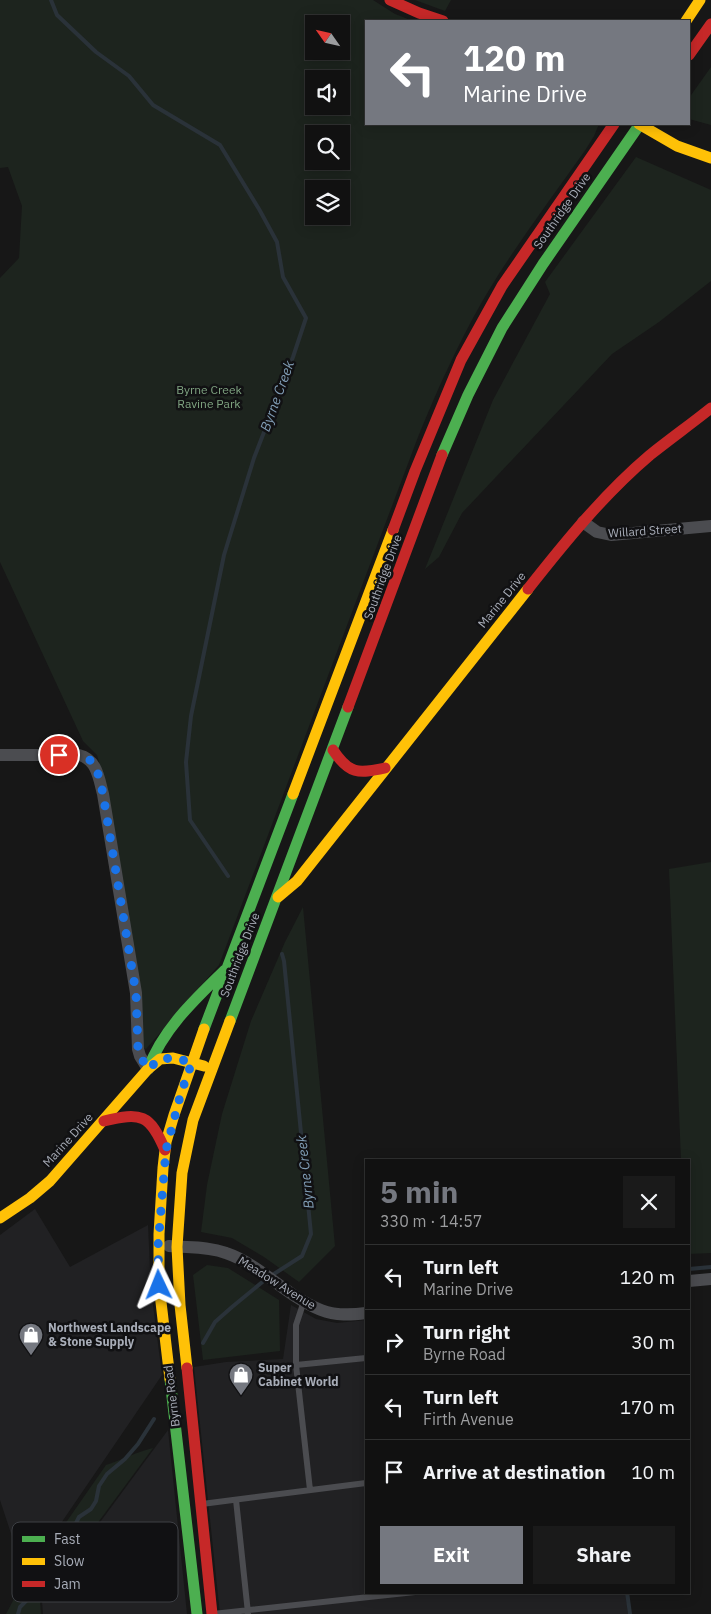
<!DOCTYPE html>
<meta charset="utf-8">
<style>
body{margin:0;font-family:"IBM Plex Sans",sans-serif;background:#1a1a1a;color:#f1f3f6;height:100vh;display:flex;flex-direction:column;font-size:19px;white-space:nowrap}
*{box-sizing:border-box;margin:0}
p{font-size:16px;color:#9c9d9f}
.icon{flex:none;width:28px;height:28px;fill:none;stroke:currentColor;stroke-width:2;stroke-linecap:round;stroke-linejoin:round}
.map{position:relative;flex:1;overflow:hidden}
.drawer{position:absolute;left:365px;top:1159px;width:325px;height:435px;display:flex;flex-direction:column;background:#111;border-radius:0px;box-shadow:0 2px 12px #0003,0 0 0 1px #303131}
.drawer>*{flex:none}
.banner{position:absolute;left:365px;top:20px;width:325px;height:105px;border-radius:0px;box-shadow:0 2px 12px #0003,0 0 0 1px #303131;background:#757880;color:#fff;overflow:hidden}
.needle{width:32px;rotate:304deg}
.fabs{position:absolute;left:305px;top:15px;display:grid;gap:10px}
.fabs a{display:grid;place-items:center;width:45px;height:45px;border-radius:0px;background:#111;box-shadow:0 2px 12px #0003,0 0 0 1px #303131;font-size:25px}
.pin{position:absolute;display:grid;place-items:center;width:42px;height:42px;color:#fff;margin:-21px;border:2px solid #fff;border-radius:50%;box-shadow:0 1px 5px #0007}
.me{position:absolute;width:55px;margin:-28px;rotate:358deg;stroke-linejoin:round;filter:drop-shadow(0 0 4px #0008)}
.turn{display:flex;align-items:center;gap:18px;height:105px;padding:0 15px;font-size:22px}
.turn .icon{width:65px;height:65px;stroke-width:2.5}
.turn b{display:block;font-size:35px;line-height:42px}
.round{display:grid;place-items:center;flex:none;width:52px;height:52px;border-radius:0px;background:#1a1a1a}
.head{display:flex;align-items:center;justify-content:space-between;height:85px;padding:0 15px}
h1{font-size:30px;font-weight:700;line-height:38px;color:#757880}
.button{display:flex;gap:10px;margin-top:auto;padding:10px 15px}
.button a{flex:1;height:58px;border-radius:0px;background:#757880;color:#fff;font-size:20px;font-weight:700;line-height:58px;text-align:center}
.button a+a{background:#1a1a1a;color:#f1f3f6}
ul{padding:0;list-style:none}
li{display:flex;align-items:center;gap:15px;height:65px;padding:0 15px;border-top:1px solid #303131}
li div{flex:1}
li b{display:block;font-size:19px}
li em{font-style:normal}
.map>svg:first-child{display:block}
.built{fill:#212123}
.green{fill:#1d241e;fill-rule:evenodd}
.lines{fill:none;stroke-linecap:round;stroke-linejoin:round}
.stream{stroke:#2a3239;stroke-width:4}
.lane{stroke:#4b4c50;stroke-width:6}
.street{stroke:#4b4c50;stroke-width:12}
.fast{stroke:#4caf50;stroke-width:11}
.slow{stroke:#ffc107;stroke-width:11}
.jam{stroke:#c62828;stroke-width:11}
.route{stroke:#1a73e8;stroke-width:9;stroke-dasharray:0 16.2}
.labels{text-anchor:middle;stroke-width:5;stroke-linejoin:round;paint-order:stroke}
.street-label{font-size:12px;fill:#a8adb8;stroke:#111113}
.park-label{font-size:12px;fill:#7fa381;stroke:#111113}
.poi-label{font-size:12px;font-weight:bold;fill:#a8adb8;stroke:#111113;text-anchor:start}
.water-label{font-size:14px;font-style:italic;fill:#7f9bb3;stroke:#111113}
.key{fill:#111113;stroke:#3e4045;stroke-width:1}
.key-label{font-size:14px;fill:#a8adb8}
</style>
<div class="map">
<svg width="711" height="1614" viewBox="0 0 711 1614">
<rect width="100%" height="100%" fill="#171717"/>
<path class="built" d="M 35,1209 L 70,1267 L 148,1225 L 151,1290 L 162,1375 L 25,1576 L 0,1500 L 0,1235 Z
M 291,1305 L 316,1319 L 337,1323 L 366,1320 L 366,1592 L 626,1593 L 628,1614 L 220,1614 L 194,1367 L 226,1362 L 283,1359 Z
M 168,1430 L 187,1614 L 43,1614 L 42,1601 Z"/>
<path class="green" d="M 0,0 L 373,0 L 395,14 L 413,21 L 366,21 L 366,124 L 599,124 L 594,136 L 586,149 C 551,199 514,247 483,300 C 458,344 437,390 418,437 L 219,965 L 146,1049 L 142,1047 L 108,793 L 97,755 L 83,741 L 0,562 L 0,278 L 19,258 L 22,206 L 8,167 L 0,168 ZM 314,24 L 341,24 L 341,51 L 314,51 ZM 314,79 L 341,79 L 341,106 L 314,106 ZM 314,134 L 341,134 L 341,161 L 314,161 ZM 314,189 L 341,189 L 341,216 L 314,216 Z
M 415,0 L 451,0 L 445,11 Z
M 711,67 L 711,125 L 689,119 L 689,98 Z
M 636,157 L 711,190 L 711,281 L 659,322 L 612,354 L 462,513 L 439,557 L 425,569 L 493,400 L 550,294 L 545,282 Z
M 711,862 L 711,1253 L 689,1254 L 689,1160 L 681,1160 L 669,869 Z
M 303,907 L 335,1246 L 299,1282 L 264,1257 L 232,1238 L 201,1232 L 207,1185 L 222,1114 L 251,1021 L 285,942 Z
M 207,1265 L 228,1268 L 279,1300 L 280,1351 L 203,1360 L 193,1275 Z
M 153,1448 L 40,1601 L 41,1614 L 6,1614 L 17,1593 L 106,1465 C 122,1460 136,1452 153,1448 Z"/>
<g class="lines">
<path class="stream" d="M 51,0 L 57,15 L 96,52 L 129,76 L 153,105 L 220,145 L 259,209 L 277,242 L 283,277 L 306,318 L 293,357 L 254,458 L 224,555 L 191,716 L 186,762 L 190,820 L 228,876
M 689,1269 L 711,1267
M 203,1343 L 215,1322 L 232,1307 L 266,1279 L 302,1256 L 311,1234 L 284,961 L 282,954
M 627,1592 L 630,1614
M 18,1614 L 20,1607 L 32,1595 L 51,1562 L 65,1549 L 71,1541 L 75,1525 L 79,1517 L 91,1509 L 96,1501 L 99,1486 L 107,1474 L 125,1459 L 138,1444 L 154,1419"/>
<path class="lane" d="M 304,1301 L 296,1325 L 296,1365 L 366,1358
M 296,1365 L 310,1490
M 236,1500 L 248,1613
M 202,1504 L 366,1483
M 213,1614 L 415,1592"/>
<path class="street" d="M 583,522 L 597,532 L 611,535 L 711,526
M 0,755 L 79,755 C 97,759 99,779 103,794 L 136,993 L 138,1049 L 140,1056 L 148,1069
M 169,1246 C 188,1248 207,1246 226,1253 C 261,1265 286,1296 321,1310 C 336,1316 351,1315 366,1313
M 689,1281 L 711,1279"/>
<path class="fast" d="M 442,455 L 468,395 L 502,328 L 543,264 L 640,124
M 230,1021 L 348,707
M 204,1029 L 293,794
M 148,1069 C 163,1029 195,999 225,970
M 170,1379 L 197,1614"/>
<path class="slow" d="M 686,21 L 700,0
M 639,124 L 677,146 L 711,158
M 293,794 L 393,530
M 278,897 L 297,881 L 528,589
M 0,1218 L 30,1198 L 50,1181 L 148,1069 L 160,1059 L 173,1058 L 204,1066
M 187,1368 L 180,1305 L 177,1247 L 182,1173 L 193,1120 L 230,1021
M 170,1379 L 159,1285 L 159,1234 L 163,1168 L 166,1142 L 174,1115 L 204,1029"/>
<path class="jam" d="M 390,0 L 419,13 L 443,21
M 689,55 L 711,24
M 393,530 L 415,471 L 461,360 L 502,286 L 614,124
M 528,589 C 565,542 604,494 650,455 C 670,439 691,424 711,408
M 348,707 L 442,455
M 333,750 C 349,774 358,774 385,768
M 104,1121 C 141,1112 150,1114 165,1150
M 187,1368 L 212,1614"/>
</g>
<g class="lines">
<path class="route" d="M 59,755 C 66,755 73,754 80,755 C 97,758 100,781 103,794 L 136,993 L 138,1049 L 140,1056 L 148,1069 L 160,1059 L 173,1058 L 192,1062 L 181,1093 L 166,1150 L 158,1246 L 159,1285"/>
</g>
<defs>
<symbol id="shop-pin" viewBox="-11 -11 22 30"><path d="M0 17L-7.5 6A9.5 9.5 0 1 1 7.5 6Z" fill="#757880" stroke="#111113"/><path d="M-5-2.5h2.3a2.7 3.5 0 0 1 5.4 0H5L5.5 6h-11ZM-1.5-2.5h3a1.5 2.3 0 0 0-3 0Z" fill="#fff"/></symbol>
</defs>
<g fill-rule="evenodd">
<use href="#shop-pin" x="17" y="1321" width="28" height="38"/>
<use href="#shop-pin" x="227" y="1361" width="28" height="38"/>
</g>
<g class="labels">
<g class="street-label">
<text transform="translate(562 211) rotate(-55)" y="4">Southridge Drive</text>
<text transform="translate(645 531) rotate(-4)" y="4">Willard Street</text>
<text transform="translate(383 577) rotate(-70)" y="4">Southridge Drive</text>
<text transform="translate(502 600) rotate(-51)" y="4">Marine Drive</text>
<text transform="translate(240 955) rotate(-69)" y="4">Southridge Drive</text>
<text transform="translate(68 1140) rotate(-48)" y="4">Marine Drive</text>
<text transform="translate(277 1283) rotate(32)" y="4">Meadow Avenue</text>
<text transform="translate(172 1396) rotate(-97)" y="4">Byrne Road</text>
</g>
<g class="park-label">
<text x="209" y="394">Byrne Creek<tspan x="209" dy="14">Ravine Park</tspan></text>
</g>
<g class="poi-label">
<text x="48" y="1332">Northwest Landscape<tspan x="48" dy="14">&amp; Stone Supply</tspan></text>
<text x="258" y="1372">Super<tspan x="258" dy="14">Cabinet World</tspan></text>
</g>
<g class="water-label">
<text transform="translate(277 396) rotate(-70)" y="5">Byrne Creek</text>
<text transform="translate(305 1172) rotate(-96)" y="5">Byrne Creek</text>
</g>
</g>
<rect x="12" y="1522" width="166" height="80" rx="8" class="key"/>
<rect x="22" y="1536" width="23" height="6" fill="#4caf50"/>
<rect x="22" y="1558" width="23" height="7" fill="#ffc107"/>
<rect x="22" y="1581" width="23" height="6" fill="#c62828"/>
<g class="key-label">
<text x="54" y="1544">Fast</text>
<text x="54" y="1566">Slow</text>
<text x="54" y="1589">Jam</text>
</g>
</svg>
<div class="fabs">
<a><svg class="needle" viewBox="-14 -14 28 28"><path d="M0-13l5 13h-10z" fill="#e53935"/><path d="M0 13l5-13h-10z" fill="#9c9d9f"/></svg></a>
<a><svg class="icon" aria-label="sound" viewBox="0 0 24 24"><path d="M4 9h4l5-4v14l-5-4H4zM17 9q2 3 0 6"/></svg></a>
<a><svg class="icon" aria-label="search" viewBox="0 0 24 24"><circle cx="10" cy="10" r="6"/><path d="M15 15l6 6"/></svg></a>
<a><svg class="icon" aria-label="layers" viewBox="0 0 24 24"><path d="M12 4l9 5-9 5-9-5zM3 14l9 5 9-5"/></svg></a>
</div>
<div class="pin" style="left:59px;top:755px;background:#d93025"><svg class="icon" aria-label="arrive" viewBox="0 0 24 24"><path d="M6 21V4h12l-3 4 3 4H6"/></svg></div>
<svg class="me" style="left:159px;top:1285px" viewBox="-20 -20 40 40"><path d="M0-17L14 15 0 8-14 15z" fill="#1a73e8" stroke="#fff" stroke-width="4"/></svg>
<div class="banner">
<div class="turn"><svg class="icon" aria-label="left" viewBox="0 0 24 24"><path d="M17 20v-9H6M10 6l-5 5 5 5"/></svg><div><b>120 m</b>Marine Drive</div></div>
</div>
<section class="drawer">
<div class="head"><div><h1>5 min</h1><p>330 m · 14:57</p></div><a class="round"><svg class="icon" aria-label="close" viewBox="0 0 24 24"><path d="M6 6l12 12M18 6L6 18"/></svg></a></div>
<ul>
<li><svg class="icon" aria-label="left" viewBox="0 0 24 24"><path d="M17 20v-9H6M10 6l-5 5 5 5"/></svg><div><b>Turn left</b><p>Marine Drive</p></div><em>120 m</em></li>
<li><svg class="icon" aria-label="right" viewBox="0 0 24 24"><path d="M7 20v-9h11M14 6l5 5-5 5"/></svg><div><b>Turn right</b><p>Byrne Road</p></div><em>30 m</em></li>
<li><svg class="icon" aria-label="left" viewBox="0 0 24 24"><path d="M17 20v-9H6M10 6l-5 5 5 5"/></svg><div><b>Turn left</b><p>Firth Avenue</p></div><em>170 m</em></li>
<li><svg class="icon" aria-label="arrive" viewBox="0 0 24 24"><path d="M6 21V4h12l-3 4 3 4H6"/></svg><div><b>Arrive at destination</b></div><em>10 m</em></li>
</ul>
<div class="button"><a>Exit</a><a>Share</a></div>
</section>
</div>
